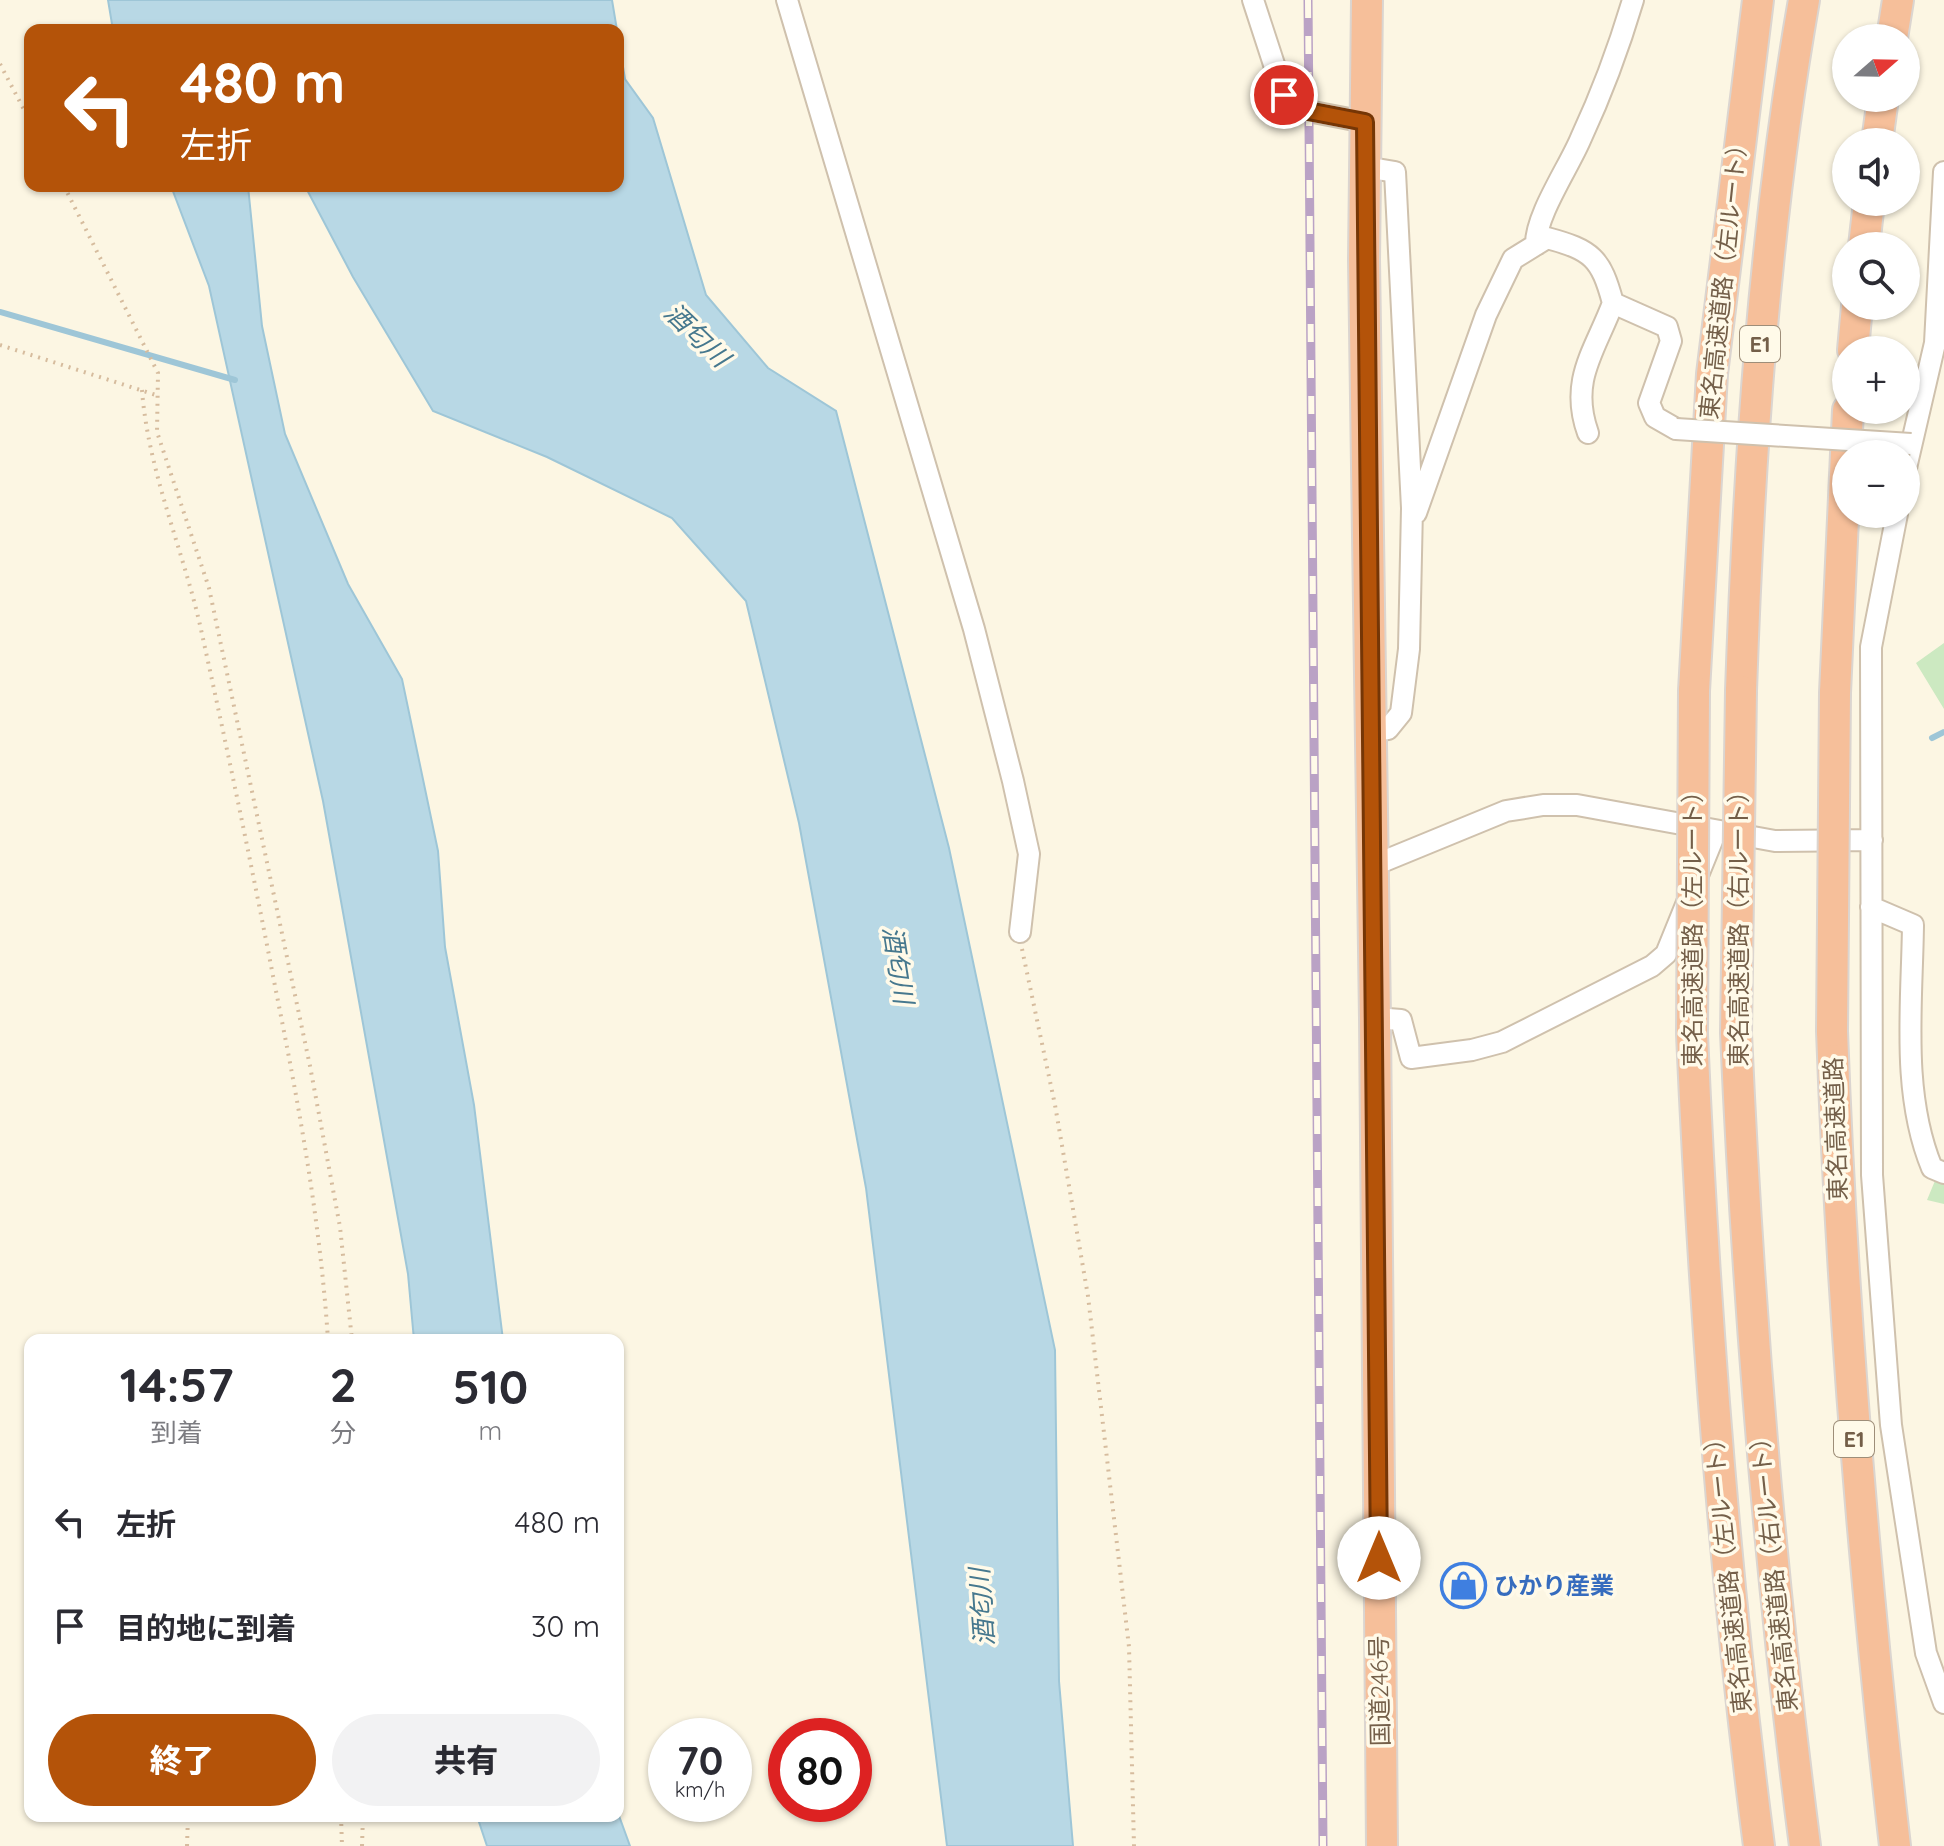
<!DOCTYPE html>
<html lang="ja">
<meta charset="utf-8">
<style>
body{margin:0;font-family:Quicksand,"Noto Sans JP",sans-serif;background:#f2f2f3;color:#2b2b33;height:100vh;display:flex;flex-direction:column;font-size:30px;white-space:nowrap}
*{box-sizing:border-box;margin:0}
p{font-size:26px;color:#7c7c81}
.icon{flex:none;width:44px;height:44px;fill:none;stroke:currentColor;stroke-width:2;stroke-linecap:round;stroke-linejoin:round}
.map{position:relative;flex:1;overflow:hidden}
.panel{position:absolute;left:24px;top:1334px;width:600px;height:488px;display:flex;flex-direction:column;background:#fff;border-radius:16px;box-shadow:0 2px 6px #0004}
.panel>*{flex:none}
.banner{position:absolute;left:24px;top:24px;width:600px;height:168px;border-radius:16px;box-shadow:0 2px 6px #0004;background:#b45309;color:#fff;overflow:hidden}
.needle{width:52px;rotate:70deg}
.buttons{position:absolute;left:1832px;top:24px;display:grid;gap:16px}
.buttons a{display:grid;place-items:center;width:88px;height:88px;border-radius:50%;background:#fff;box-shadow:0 2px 6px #0004;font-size:40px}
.speed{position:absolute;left:648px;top:1718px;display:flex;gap:16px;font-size:40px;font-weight:700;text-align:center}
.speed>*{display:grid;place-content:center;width:104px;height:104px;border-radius:50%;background:#fff;box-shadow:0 2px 6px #0004;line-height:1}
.speed small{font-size:20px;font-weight:400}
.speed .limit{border:12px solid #d22;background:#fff;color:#111}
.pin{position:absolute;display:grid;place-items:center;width:68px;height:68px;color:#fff;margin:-34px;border:4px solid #fff;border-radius:50%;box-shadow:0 2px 8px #0007}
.me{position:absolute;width:88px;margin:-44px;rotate:0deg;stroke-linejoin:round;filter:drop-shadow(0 0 6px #0008)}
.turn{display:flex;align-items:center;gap:28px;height:168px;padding:0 24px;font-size:36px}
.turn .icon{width:104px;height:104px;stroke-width:2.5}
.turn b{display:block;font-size:56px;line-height:68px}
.eta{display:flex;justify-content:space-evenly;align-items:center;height:136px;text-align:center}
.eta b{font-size:48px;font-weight:800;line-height:56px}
.button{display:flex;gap:16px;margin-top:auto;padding:16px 24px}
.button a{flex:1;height:92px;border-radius:48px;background:#b45309;color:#fff;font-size:32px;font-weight:800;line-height:92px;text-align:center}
.button a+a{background:#f2f2f3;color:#2b2b33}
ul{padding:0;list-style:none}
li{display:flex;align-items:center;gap:24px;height:104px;padding:0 24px}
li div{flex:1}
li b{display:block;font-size:30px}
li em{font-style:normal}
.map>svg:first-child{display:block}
.green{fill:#cce9c1}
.water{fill:#b8d8e5;stroke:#9ec6d7;stroke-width:2}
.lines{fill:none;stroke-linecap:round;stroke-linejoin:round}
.stream{stroke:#9ec6d7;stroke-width:6}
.minor-casing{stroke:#cfc1ad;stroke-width:24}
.highway-casing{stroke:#dbd5d0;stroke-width:34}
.path{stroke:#d6bc9e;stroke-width:4;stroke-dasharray:2 6;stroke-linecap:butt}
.minor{stroke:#fff;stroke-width:20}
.highway{stroke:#f6bf9a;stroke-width:30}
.rail-casing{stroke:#baa2c5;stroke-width:9}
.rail{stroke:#fffae9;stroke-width:6;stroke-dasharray:18;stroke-linecap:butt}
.minor-bridge-casing{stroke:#cfc1ad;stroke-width:24;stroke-linecap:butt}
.highway-bridge-casing{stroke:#dbd5d0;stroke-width:34;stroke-linecap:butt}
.minor-bridge{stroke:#fff;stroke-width:20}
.highway-bridge{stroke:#f6bf9a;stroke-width:30}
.route-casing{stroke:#753606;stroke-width:20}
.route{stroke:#b45309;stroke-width:14}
.labels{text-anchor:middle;stroke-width:7;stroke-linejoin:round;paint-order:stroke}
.shield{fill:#fffae9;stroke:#9e8e79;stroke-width:2}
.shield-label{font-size:22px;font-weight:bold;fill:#745f49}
.street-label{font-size:24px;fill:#745f49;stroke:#fffae9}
.shop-label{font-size:24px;font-weight:bold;fill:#366cbe;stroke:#fffae9;text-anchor:start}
.water-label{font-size:26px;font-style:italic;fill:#46788e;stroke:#fffae9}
</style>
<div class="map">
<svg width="1944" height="1846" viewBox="0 0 1944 1846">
<rect width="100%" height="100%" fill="#fcf6e3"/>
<path class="green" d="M 1944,643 L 1944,709 L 1916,663 Z
M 1944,1159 L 1944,1204 L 1927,1200 Z"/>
<path class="water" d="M 108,0 L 612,0 L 617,30 L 113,30 Z
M 618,37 L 625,79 L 653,118 L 706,295 L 768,368 L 836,411 L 949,848 L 1055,1350 L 1059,1681 L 1073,1846 L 947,1846 L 866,1188 L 799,823 L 746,601 L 672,518 L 547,457 L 433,411 L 353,277 L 305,186 L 618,186 Z
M 171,186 L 248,186 L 262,326 L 285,434 L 348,584 L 402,679 L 438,851 L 445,947 L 474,1105 L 503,1340 L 414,1340 L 408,1274 L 323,801 L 209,286 Z
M 618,1813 L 630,1846 L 487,1846 L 477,1816 L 618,1816 Z"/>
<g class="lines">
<path class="stream" d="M 0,312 L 235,380
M 1932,738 L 1944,732"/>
<defs>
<path id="minor" d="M 787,0 L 974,629 L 1013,781 L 1029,854 L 1020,932
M 1253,0 L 1284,95 L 1308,111 L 1365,122
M 1365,167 L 1395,172 L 1412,508 L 1409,649 L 1401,713 L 1388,729 L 1370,731
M 1536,245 C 1535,216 1569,167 1581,138 C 1602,93 1619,47 1633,0
M 1613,303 L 1667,327 L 1671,341 L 1649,403 L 1655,417 L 1676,429
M 1906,468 L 1935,343 L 1944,172
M 1416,513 L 1486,315 L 1513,259 L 1547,238 C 1592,250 1601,258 1613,303 C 1595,351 1569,380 1588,433
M 1897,514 L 1871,647 L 1872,1175 L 1891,1425 L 1926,1653 L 1944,1703
M 1372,866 L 1506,811 L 1543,805 L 1577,805 L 1775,841 L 1872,840
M 1871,907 L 1913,925 C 1912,1005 1901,1093 1932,1168 L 1944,1173
M 1375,1018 L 1401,1020 L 1411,1058 L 1472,1050 L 1502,1042 L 1652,966 L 1666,954 L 1716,831"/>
<path id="highway" d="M 1367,0 L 1364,260 L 1375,1018 L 1382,1846
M 1892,38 L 1898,0
M 1877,142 L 1883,98
M 1864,246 L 1869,202
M 1853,350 L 1857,306
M 1694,691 L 1712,374 L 1758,0
M 1741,691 C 1749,460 1764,228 1804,0
M 1835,693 L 1848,410
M 1832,1031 C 1842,1304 1864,1575 1895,1846
M 1736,1033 C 1748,1305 1770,1576 1805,1846
M 1692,1034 C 1704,1306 1724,1576 1759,1846"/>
</defs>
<use href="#minor" class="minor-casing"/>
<use href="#highway" class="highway-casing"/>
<path class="path" d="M 0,64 L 30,121
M 64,186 L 158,373 L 157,432 L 209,588 L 310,1066 L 340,1227 L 352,1340
M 0,345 L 159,396
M 142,390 C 148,470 182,547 200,625 C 226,743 251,862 274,981 C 298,1101 320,1218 328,1340
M 1022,949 L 1055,1105 L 1088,1296 L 1129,1647 L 1134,1846
M 341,1816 L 342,1846
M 187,1846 L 188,1816
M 362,1846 L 363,1816"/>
<use href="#minor" class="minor"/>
<use href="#highway" class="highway"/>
<defs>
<path id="rail" d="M 1308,0 L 1323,1846"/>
</defs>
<use href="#rail" class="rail-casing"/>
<use href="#rail" class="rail"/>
<defs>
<path id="minor-bridge" d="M 1676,429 L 1911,444"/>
<path id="highway-bridge" d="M 1832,1031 L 1835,693
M 1736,1033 L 1741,691
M 1692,1034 L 1694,691"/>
</defs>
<use href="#minor-bridge" class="minor-bridge-casing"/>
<use href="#highway-bridge" class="highway-bridge-casing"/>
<use href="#minor-bridge" class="minor-bridge"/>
<use href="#highway-bridge" class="highway-bridge"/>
</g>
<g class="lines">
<defs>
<path id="route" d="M 1284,95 L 1308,111 L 1365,122 L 1379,1558"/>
</defs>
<use href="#route" class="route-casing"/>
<use href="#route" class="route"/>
</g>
<defs>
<symbol id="shop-ring" viewBox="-11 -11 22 22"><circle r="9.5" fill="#fffae9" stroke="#3f7fe0" stroke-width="1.5"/><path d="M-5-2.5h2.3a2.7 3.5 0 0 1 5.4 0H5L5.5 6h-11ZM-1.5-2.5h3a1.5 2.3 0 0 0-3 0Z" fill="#3f7fe0"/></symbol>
</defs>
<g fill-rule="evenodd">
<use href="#shop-ring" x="1438" y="1560" width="51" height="51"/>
</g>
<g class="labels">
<g class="shield">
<rect x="1740" y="326" width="40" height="36" rx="6"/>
<rect x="1834" y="1421" width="40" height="36" rx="6"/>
</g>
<g class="shield-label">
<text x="1760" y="352">E1</text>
<text x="1854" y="1447">E1</text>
</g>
<g class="street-label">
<text transform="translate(1724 276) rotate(-84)" y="8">東名高速道路（左ルート）</text>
<text transform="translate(1693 923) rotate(-90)" y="8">東名高速道路（左ルート）</text>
<text transform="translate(1739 923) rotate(-90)" y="8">東名高速道路（右ルート）</text>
<text transform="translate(1836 1129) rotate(-92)" y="8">東名高速道路</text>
<text transform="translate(1774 1569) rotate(-96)" y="8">東名高速道路（右ルート）</text>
<text transform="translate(1728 1570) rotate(-96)" y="8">東名高速道路（左ルート）</text>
<text transform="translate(1380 1691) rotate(-91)" y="8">国道246号</text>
</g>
<g class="shop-label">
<text x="1494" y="1594">ひかり産業</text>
</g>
<g class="water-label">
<text transform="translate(697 335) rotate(44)" y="9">酒匂川</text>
<text transform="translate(898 965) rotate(81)" y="9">酒匂川</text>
<text transform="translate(982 1607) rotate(-94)" y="9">酒匂川</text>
</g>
</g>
</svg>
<div class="buttons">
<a><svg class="needle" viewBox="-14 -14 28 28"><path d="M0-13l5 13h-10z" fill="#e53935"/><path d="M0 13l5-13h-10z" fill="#7c7c81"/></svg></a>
<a><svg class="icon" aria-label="sound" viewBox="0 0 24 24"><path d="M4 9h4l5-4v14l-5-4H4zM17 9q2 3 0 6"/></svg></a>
<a><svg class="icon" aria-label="search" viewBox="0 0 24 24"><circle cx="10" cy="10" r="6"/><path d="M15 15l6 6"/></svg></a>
<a>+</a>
<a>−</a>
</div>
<div class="speed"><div>70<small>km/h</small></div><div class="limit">80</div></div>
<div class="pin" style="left:1284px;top:95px;background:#d93025"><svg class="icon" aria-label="arrive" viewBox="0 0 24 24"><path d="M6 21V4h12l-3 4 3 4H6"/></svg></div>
<svg class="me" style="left:1379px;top:1558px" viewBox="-20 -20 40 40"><circle r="19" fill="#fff"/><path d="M0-13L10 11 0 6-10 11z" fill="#b45309"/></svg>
<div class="banner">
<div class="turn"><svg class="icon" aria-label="left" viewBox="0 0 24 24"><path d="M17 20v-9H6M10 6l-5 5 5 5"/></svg><div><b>480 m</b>左折</div></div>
</div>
<section class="panel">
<div class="eta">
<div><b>14:57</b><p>到着</p></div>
<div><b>2</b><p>分</p></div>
<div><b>510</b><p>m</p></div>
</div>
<ul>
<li><svg class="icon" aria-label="left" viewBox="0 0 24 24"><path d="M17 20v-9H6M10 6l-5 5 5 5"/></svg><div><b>左折</b></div><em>480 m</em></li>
<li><svg class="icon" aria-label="arrive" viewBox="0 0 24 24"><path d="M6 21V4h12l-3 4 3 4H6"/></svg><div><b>目的地に到着</b></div><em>30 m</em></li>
</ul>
<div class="button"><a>終了</a><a>共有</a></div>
</section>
</div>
